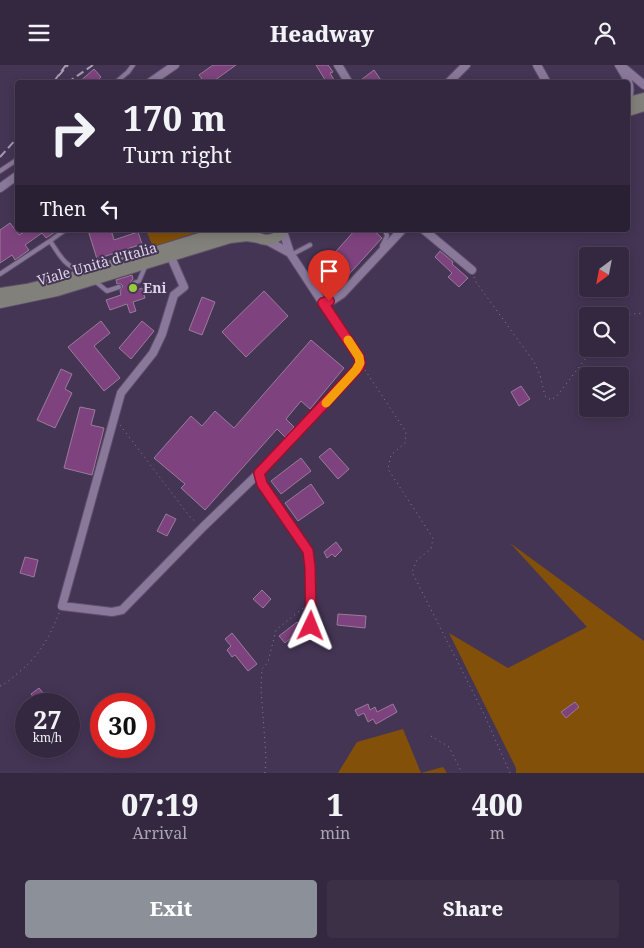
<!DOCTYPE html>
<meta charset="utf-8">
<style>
body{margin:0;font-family:"Noto Serif",serif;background:#3c3047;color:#f1f3f6;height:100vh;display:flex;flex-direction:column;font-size:19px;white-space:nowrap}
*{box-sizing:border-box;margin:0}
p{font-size:16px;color:#a9a6b1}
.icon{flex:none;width:28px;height:28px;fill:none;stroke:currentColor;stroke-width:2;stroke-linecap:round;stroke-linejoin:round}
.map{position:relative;height:708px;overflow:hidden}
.drawer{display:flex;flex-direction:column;background:#342840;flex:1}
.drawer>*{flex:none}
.hud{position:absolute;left:15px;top:15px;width:615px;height:152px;border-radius:5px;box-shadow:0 2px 12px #0003,0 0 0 1px #4e4459;background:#342840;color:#f1f3f6;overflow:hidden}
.needle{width:32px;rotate:212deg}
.tools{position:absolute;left:579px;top:182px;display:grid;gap:10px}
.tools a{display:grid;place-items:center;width:50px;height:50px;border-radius:5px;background:#342840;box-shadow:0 2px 12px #0003,0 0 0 1px #4e4459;font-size:25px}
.speed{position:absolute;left:15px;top:628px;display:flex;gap:10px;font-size:25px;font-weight:700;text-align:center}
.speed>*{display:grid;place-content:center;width:65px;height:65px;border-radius:50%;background:#342840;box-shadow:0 2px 12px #0003,0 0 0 1px #4e4459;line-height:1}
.speed small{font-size:12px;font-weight:400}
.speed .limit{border:8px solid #d22;background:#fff;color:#111}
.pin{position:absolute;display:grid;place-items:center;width:42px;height:42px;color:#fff;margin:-51px -21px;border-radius:50% 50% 50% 0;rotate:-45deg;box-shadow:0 0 5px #0007}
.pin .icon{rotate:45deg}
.me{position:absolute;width:55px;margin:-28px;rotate:2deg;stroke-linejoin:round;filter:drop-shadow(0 0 4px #0008)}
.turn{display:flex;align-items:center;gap:18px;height:105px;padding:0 25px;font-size:22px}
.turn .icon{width:65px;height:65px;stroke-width:2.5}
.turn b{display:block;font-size:35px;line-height:42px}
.then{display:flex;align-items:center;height:48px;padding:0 25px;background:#0003;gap:10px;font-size:19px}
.eta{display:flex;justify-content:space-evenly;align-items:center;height:85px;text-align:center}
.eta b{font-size:30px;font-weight:800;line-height:35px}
.button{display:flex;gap:10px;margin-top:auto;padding:10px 25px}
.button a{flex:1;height:58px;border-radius:5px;background:#8c9099;color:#fff;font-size:20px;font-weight:800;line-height:58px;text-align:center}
.button a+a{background:#3c3047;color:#f1f3f6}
header{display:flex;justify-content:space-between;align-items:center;height:65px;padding:0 25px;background:#342840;font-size:22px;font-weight:800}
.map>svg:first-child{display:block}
.green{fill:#825008}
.building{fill:#7e437e;stroke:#9a7b99}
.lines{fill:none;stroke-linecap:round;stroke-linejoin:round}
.lane-casing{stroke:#5e506a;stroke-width:6}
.street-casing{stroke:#5e506a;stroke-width:10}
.secondary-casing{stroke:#5e506a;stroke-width:12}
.path{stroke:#8a7c97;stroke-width:1;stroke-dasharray:1 4;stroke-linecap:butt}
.lane{stroke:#8a789b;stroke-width:4}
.street{stroke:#8a789b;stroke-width:8}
.secondary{stroke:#82807a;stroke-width:10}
.rail{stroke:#a79bb3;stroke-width:2;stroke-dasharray:8 4;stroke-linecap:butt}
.route-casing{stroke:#92132f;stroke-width:12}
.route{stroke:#e11d48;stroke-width:9}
.slow{stroke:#f59e0b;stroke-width:9}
.poi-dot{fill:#98cb37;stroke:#453555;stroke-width:2}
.labels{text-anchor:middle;stroke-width:4;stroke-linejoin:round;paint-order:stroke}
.street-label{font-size:14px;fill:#ded4e8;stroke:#453555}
.poi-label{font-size:14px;font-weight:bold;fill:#ded4e8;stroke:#453555;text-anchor:start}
</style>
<header><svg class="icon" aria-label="menu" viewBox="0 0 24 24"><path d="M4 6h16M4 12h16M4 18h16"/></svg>Headway<svg class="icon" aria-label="person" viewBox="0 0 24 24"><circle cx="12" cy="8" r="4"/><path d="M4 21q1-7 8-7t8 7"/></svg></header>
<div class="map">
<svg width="644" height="708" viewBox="0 0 644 708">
<rect width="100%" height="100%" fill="#453555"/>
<path class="green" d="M 146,165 L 204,165 L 153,182 Z
M 510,478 L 644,576 L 644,708 L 516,708 L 516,703 L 449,568 L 508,603 L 587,562 Z
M 403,664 L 421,708 L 443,702 L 447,708 L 338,708 L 357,677 Z"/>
<path class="building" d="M 213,0 L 236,0 L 211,18 L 205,18 L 199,10 Z
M 316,0 L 328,0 L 333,7 L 330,8 L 336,18 L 327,18 Z
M 94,4 L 101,12 L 95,18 L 78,18 Z
M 374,5 L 383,18 L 357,18 Z
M 10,158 L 19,170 L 27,165 L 58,165 L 46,173 L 42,168 L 25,180 L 29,185 L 15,195 L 12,190 L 0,198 L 0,165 Z
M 88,165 L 111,165 L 114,175 L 138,167 L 142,179 L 97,194 Z
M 355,165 L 373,165 L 382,173 L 342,217 L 323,201 Z
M 440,186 L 453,197 L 452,199 L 468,213 L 459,222 L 448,212 L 452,208 L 435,192 Z
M 132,210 L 133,214 L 131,216 L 131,220 L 135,221 L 137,225 L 142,223 L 145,233 L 133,237 L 136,246 L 130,248 L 127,239 L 110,245 L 106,235 L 121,230 L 120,226 L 123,221 L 121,219 L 117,219 L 116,215 Z
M 264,226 L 288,251 L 246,292 L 222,267 Z
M 202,232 L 215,237 L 202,270 L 189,265 Z
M 101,256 L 110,268 L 94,281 L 120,313 L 104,326 L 68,282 Z
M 142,256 L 154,266 L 131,294 L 119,283 Z
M 311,275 L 344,303 L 310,344 L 301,336 L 286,354 L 294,362 L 285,372 L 277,364 L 205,445 L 181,423 L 185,419 L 154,393 L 191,351 L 202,361 L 215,346 L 234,363 Z
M 61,304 L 72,309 L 65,324 L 72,328 L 55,363 L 37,355 Z
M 521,321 L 530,334 L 519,341 L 511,327 Z
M 80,342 L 95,345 L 91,360 L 104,363 L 92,410 L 64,403 Z
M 330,383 L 349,404 L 338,414 L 319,392 Z
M 301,393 L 311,406 L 281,429 L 271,416 Z
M 311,419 L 324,438 L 298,456 L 285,438 Z
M 166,449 L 176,454 L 167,471 L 157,466 Z
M 336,477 L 342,485 L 335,492 L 332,489 L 327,493 L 324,487 Z
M 25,492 L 38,495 L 34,512 L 20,508 Z
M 262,525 L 271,534 L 263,543 L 253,534 Z
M 338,549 L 366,551 L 365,563 L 337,560 Z
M 297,557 L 303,563 L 285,578 L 279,571 Z
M 232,568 L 257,599 L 248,606 L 235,590 L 232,592 L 227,585 L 231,581 L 225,574 Z
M 39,623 L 49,635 L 43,639 L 39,639 L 31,629 Z
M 575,637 L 579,642 L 566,653 L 561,647 Z
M 368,639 L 370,645 L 375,642 L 377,647 L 393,639 L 397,647 L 376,659 L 373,654 L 368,657 L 364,648 L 358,651 L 355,645 Z"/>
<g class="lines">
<defs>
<path id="lane" d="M 115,18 L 128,7 L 133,0
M 0,106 L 18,94
M 65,165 L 50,176 C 58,187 67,207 83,203 C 90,200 97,198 104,199
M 383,185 L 382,181 L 387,171 L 385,165
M 291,190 L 310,180
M 0,209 L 50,176
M 96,217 L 107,226 L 119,222
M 134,218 L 139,216 L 145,202"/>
<path id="street" d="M 338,0 L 349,18
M 537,0 L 547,18
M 619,0 C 625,10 633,20 628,33
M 625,4 L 644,20
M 149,18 L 175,0
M 448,18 L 466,0
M 0,123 L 18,110
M 424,165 L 472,205
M 283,166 L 290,188 L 360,295 L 360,298 L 356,305 L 259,408 L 262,419 L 308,486 L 311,502 L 311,561
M 266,175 L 290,188
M 171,192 L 184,222 L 174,230 L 162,269 L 153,288 L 121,328 L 62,541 L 112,547 L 122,545 L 203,462 L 259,408
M 323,238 L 333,235 L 342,229 L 402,165"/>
<path id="secondary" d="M 628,37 L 644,33
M 628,46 L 644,41
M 253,170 C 265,178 276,176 284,165
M 0,228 L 27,224 L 63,215 L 226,165
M 0,238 L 57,226 L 230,173 L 247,171 L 259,173"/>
</defs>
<use href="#lane" class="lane-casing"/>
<use href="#street" class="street-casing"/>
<use href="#secondary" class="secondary-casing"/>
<path class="path" d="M 474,212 L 476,217 L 534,297 L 540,310 L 545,331 L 551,335 L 557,331 L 593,284
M 620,252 L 623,250 L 644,248
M 365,305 L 406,367 L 405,378 L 391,390 L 388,404 L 433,473 L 431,484 L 417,495 L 412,507 L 484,649 L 510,708
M 120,360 L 190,452 L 196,457
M 0,621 C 7,618 13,612 19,607 C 40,590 50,571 60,546
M 431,671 L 449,682 L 462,708
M 265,708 L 266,692 L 261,624 L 262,604 L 268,597 L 276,565 L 303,543"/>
<use href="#lane" class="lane"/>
<use href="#street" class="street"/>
<use href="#secondary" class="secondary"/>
<path class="rail" d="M 66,0 L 55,15 L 68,0
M 67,18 L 93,0
M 0,92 L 18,72"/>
</g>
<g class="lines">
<defs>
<path id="route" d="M 311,561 L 310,502 L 308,486 L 262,419 L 259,408 L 359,302 L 360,298 L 359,292 L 323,238 L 329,236"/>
</defs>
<use href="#route" class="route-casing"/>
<use href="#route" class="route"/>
<path class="slow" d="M 326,338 L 356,305 L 360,298 L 359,292 L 348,275"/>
</g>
<circle class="poi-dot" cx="133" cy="223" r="5"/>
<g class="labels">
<g class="street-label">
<text transform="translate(97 199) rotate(-16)" y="5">Viale Unità d'Italia</text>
</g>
<g class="poi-label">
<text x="143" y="228">Eni</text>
</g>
</g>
</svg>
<div class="tools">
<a><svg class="needle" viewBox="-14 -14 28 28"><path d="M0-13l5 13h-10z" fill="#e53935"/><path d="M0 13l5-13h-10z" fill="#a9a6b1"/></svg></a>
<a><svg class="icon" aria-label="search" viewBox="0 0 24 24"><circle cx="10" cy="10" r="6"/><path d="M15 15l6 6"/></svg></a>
<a><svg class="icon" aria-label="layers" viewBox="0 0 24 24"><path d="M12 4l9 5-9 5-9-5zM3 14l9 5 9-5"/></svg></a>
</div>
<div class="speed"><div>27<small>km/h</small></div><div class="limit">30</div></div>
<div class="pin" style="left:329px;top:236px;background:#d93025"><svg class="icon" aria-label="arrive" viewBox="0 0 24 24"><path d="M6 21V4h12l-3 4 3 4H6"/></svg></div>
<svg class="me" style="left:311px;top:561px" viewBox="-20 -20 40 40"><path d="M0-17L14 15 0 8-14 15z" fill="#e11d48" stroke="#fff" stroke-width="4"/></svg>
<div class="hud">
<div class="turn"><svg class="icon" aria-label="right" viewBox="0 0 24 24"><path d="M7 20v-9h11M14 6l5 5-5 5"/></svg><div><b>170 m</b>Turn right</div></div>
<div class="then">Then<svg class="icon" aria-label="left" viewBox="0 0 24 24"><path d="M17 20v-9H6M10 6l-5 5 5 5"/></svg></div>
</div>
</div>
<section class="drawer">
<div class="eta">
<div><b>07:19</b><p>Arrival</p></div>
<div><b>1</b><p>min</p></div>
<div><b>400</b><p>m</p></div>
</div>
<div class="button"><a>Exit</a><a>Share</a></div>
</section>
